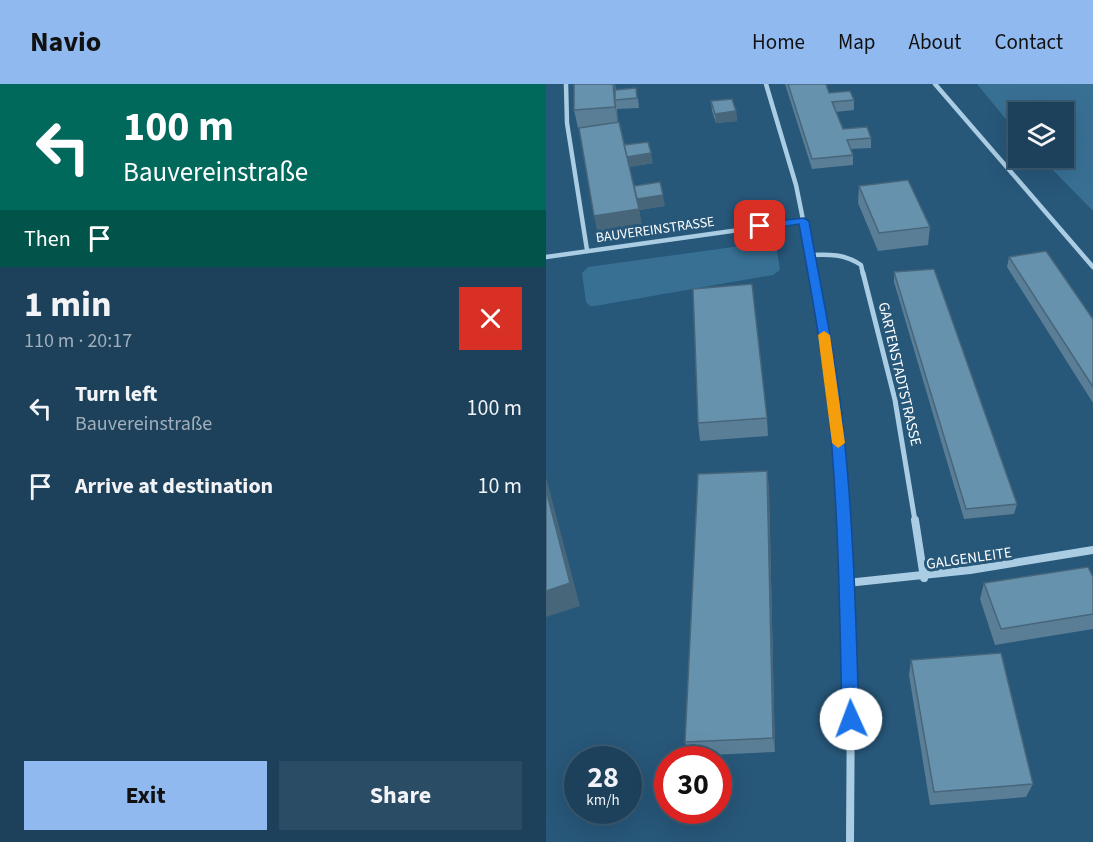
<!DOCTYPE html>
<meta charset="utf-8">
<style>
body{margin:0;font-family:"Source Sans 3",sans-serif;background:#2a4c64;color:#f1f3f6;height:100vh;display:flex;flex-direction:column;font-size:22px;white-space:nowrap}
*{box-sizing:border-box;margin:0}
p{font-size:20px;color:#a0afbb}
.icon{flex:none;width:33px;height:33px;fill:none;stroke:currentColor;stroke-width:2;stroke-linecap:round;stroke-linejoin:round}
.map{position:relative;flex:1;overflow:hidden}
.side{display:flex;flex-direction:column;background:#1d415b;width:546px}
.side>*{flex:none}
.guide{background:#00695c;color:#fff;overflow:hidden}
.fabs{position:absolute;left:462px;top:18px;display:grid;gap:12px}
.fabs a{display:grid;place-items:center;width:66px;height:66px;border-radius:0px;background:#1d415b;box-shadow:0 6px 24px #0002,0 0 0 2px #3b5a71;font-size:30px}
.speed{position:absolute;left:18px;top:662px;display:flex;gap:12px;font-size:30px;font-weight:700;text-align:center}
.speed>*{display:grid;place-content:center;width:78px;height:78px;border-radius:50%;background:#1d415b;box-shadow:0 6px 24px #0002,0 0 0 2px #3b5a71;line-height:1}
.speed small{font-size:15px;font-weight:400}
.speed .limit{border:9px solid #d22;background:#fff;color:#111}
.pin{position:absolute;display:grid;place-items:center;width:51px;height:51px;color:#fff;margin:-26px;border-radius:12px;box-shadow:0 3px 9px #0006}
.me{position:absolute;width:66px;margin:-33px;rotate:358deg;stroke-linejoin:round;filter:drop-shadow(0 0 4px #0008)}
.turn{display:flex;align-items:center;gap:21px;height:126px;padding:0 24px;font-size:27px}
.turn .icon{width:78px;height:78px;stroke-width:2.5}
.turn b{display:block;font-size:42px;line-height:51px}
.then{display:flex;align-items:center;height:57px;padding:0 24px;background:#0003;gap:12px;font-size:22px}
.round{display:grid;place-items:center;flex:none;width:63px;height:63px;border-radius:0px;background:#2a4c64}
.summary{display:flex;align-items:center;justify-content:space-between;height:102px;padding:0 24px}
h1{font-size:36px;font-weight:700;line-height:45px}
.action{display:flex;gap:12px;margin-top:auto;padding:12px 24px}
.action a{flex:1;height:69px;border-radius:0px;background:#90b9f0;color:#111;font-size:24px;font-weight:700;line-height:69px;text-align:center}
.action a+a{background:#2a4c64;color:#f1f3f6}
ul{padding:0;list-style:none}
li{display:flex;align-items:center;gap:18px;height:78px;padding:0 24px}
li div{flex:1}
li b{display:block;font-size:22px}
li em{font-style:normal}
header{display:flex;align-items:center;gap:36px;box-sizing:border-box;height:84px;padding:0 30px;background:#90b9f0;color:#111}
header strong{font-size:28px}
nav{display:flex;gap:33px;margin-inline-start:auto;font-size:21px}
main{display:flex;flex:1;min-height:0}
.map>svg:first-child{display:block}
.green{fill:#387094}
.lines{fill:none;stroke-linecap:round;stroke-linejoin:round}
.street-far2{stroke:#aacde3;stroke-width:4.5}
.street-far1{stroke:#aacde3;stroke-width:5}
.street{stroke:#aacde3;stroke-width:8}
.wall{fill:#597e96}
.shaded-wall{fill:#48667a}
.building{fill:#6792ae;stroke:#48667a;stroke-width:1.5}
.route{fill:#1a73e8;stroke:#114b97;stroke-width:1.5}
.slow{fill:#f59e0b}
.labels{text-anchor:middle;stroke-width:6;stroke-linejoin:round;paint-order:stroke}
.far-street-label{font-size:14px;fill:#fff;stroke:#275779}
.street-label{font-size:15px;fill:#fff;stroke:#275779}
</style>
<header>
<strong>Navio</strong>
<nav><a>Home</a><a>Map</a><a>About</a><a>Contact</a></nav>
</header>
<main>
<section class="side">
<div class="guide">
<div class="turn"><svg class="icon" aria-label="left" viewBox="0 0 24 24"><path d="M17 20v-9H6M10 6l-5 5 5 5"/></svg><div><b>100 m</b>Bauvereinstraße</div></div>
<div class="then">Then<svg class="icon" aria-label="arrive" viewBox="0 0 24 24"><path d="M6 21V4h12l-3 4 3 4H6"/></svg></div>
</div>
<div class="summary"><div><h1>1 min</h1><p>110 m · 20:17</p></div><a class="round" style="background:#d93025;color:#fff"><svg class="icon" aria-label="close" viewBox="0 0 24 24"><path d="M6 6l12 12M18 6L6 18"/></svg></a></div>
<ul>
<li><svg class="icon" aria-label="left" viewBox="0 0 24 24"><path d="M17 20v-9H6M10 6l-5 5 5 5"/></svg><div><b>Turn left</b><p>Bauvereinstraße</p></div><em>100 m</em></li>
<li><svg class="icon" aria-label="arrive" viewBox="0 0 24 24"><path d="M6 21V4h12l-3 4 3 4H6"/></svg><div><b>Arrive at destination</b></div><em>10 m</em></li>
</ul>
<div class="action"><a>Exit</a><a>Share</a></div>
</section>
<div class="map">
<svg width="547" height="758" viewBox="0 0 547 758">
<rect width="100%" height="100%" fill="#275779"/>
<path class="green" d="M 431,0 L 547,0 L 547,127 L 495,74 L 518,74 L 518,28 L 472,28 L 472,50 Z
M 223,158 L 230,161 L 234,186 L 227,191 L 49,222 L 44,222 L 40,218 L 36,189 L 42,183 Z"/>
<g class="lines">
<path class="street-far2" d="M 20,0 L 21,39 L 41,166
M 220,0 L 250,101 L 268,190
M 389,0 L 547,183
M 264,171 C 283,170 299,170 315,181 L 317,190
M 0,173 L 258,137"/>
<path class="street-far1" d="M 268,189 L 284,289 L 298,437
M 317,189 L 349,316 L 369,437"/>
<path class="street" d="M 298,436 L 305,602 L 304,758
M 369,436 L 378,494
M 301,499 L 424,486 L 547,466"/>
</g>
<path class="wall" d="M 28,0 L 69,0 L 70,6 L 92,14 L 93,24 L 71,25 L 72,39 L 78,61 L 107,79 L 83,83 L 88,102 L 119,122 L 93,126 L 96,143 L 52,150 L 33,44 L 32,44 L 28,26 Z
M 239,0 L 280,0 L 283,9 L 308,16 L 308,26 L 290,28 L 297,45 L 325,54 L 325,64 L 305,65 L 307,71 L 307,81 L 266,85 Z
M 165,17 L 190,27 L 191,37 L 170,39 L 166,27 Z
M 313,102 L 384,143 L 382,161 L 332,167 L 312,119 Z
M 463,173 L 547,235 L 547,319 L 461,183 Z
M 348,188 L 471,420 L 468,430 L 418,435 L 348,198 Z
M 221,334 L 222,352 L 154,357 L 152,339 Z
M 221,387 L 223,405 L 229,668 L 143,672 L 139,658 Z
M 547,493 L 547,545 L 449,561 L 434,515 L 438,499 Z
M 365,576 L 487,700 L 480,713 L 384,721 L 363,591 Z"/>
<path class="shaded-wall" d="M 67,0 L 69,0 L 70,16 L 69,16 L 72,40 L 69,23 Z
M 190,27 L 191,37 L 170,39 L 169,30 Z
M 105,69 L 107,79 L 83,83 L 81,73 Z
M 117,111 L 119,122 L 93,126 L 96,143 L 52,150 L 48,132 L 90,115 Z
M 221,387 L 223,405 L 229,668 L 227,654 Z
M 0,393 L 34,522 L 0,533 Z"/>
<path class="building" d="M 28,0 L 67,0 L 69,23 L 28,26 Z
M 242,0 L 280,0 L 283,9 L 304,7 L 308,16 L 286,18 L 297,45 L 321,43 L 325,54 L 301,56 L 307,71 L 266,75 Z
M 90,4 L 91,14 L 69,16 L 69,6 Z
M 186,15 L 190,27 L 169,30 L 165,17 Z
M 73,38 L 93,125 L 48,132 L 33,44 Z
M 102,58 L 105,69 L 81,73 L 78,61 Z
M 362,96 L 384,143 L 333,149 L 313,102 Z
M 114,98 L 117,111 L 91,115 L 88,102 Z
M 500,167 L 547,235 L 547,303 L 463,173 Z
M 388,185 L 471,420 L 420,425 L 348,188 Z
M 206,200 L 221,334 L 152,339 L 147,205 Z
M 221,387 L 227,654 L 139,658 L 152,390 Z
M 0,406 L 24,499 L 0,507 Z
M 542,483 L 547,493 L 547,530 L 455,545 L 438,499 Z
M 455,569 L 487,700 L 388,708 L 365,576 Z"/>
<path class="route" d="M 258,134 L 263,137 L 266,154 C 278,220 292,285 298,352 C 308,446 310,541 313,635 L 311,641 L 305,643 L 299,641 L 296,635 C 294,541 293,446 285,352 C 279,281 266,211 253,140 L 214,146 L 209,142 L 214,139 Z"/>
<path class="slow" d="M 278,247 L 284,251 L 299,359 L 292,364 L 286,359 L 272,251 Z"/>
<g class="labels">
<g class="far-street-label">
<text transform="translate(109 145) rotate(-8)" y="5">BAUVEREINSTRASSE</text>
</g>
<g class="street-label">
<text transform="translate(354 290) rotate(77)" y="5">GARTENSTADTSTRASSE</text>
<text transform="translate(423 474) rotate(-8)" y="5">GALGENLEITE</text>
</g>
</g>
</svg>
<div class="fabs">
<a><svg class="icon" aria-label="layers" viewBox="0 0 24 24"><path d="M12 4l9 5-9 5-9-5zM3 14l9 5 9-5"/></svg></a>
</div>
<div class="speed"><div>28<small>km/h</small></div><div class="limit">30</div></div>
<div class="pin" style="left:214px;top:142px;background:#d93025"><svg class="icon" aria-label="arrive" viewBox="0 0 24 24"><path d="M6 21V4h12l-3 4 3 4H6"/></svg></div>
<svg class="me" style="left:305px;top:635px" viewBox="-20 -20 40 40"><circle r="19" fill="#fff"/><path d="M0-13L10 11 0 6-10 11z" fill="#1a73e8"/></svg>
</div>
</main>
